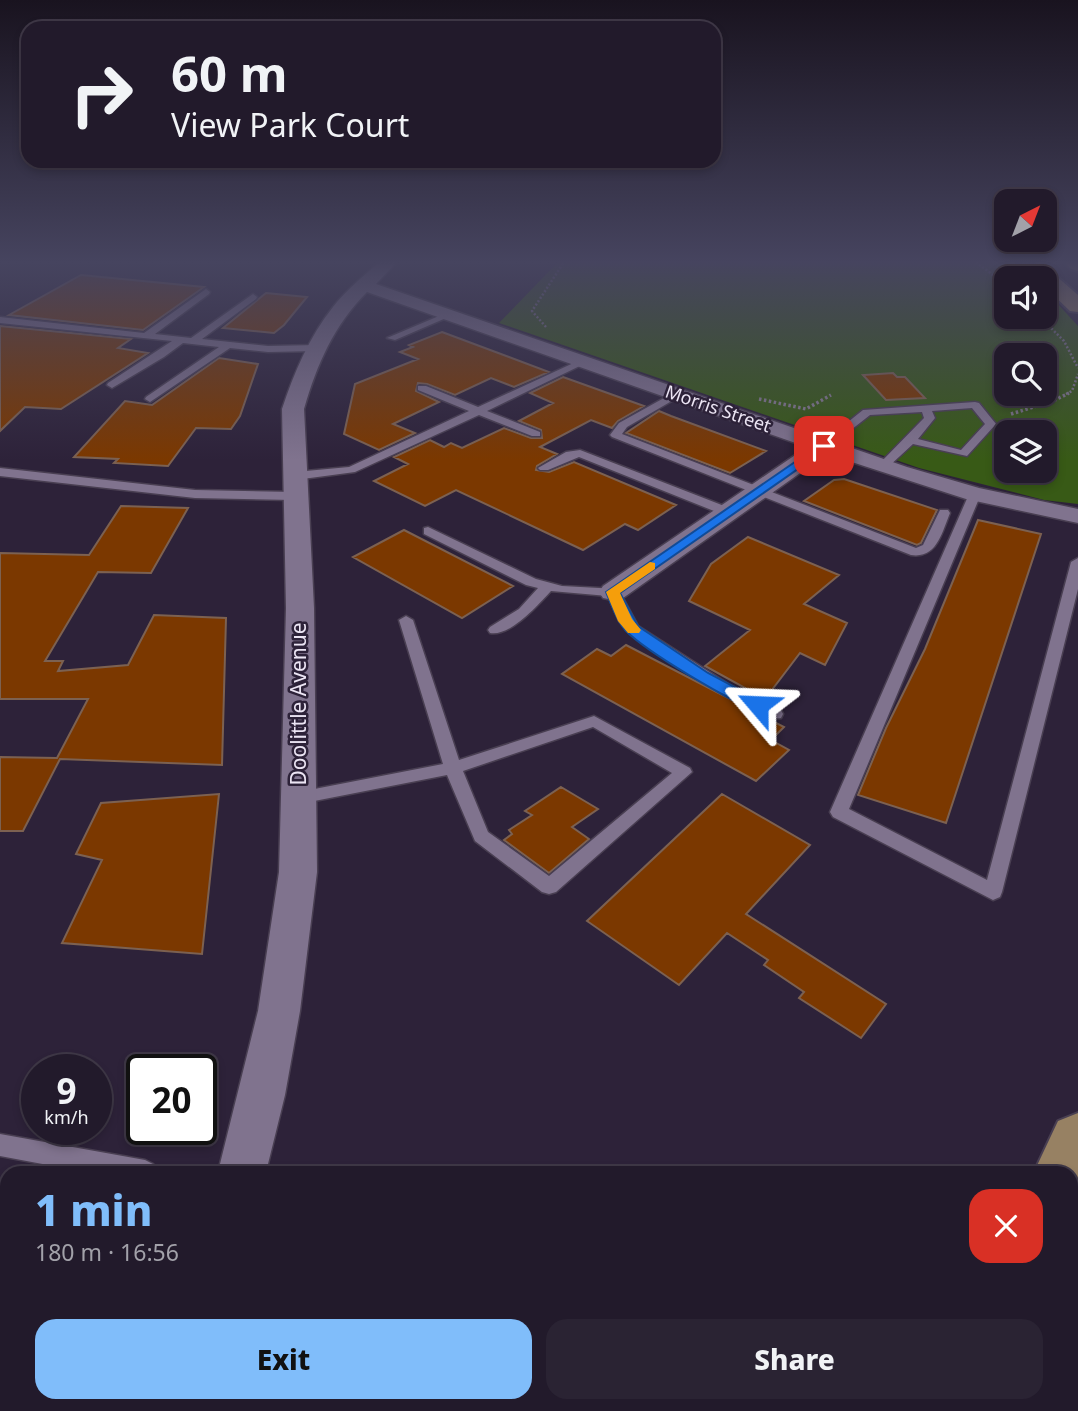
<!DOCTYPE html>
<meta charset="utf-8">
<style>
body{margin:0;font-family:"Noto Sans",sans-serif;background:#2a2333;color:#f1f3f6;height:100vh;display:flex;flex-direction:column;font-size:26px;white-space:nowrap}
*{box-sizing:border-box;margin:0}
p{font-size:23px;color:#a2a1a9}
.icon{flex:none;width:38px;height:38px;fill:none;stroke:currentColor;stroke-width:2;stroke-linecap:round;stroke-linejoin:round}
.map{position:relative;flex:1;overflow:hidden}
.drawer{position:absolute;left:0px;top:1166px;width:1078px;height:247px;display:flex;flex-direction:column;background:#221a2b;border-radius:21px 21px 0 0;box-shadow:0 4px 10px #0003,0 0 0 2px #3f3847}
.drawer>*{flex:none}
.top-card{position:absolute;left:21px;top:21px;width:700px;height:147px;border-radius:21px;box-shadow:0 4px 10px #0003,0 0 0 2px #3f3847;background:#221a2b;color:#f1f3f6;overflow:hidden}
.needle{width:46px;rotate:42deg}
.controls{position:absolute;left:994px;top:189px;display:grid;gap:14px}
.controls a{display:grid;place-items:center;width:63px;height:63px;border-radius:14px;background:#221a2b;box-shadow:0 4px 10px #0003,0 0 0 2px #3f3847;font-size:35px}
.speed{position:absolute;left:21px;top:1054px;display:flex;gap:14px;font-size:35px;font-weight:700;text-align:center}
.speed>*{display:grid;place-content:center;width:91px;height:91px;border-radius:50%;background:#221a2b;box-shadow:0 4px 10px #0003,0 0 0 2px #3f3847;line-height:1}
.speed small{font-size:18px;font-weight:400}
.speed .limit{border:4px solid #111;border-radius:10px;background:#fff;color:#111}
.pin{position:absolute;display:grid;place-items:center;width:60px;height:60px;color:#fff;margin:-30px;border-radius:14px;box-shadow:0 4px 10px #0006}
.me{position:absolute;width:77px;margin:-38px;rotate:296deg;stroke-linejoin:round;filter:drop-shadow(0 0 5px #0008)}
.turn{display:flex;align-items:center;gap:24px;height:147px;padding:0 35px;font-size:32px}
.turn .icon{width:91px;height:91px;stroke-width:2.5}
.turn b{display:block;font-size:49px;line-height:60px}
.round{display:grid;place-items:center;flex:none;width:74px;height:74px;border-radius:21px;background:#2a2333}
.head{display:flex;align-items:center;justify-content:space-between;height:119px;padding:0 35px}
h1{font-size:42px;font-weight:800;line-height:52px;color:#80bdfa}
.cta{display:flex;gap:14px;margin-top:auto;padding:14px 35px}
.cta a{flex:1;height:80px;border-radius:21px;background:#80bdfa;color:#111;font-size:28px;font-weight:800;line-height:80px;text-align:center}
.cta a+a{background:#2a2333;color:#f1f3f6}
.map>svg:first-child{display:block}
.green{fill:#385a16;fill-rule:evenodd}
.building{fill:#7b3800;stroke:#7c6151;stroke-width:2}
.lines{fill:none;stroke-linecap:round;stroke-linejoin:round}
.lane-casing{stroke:#493f52;stroke-width:3}
.street-casing{stroke:#493f52;stroke-width:3}
.primary-casing{stroke:#493f52;stroke-width:4}
.path-far1{stroke:#837a8d;stroke-width:2.5;stroke-dasharray:2 2;stroke-linecap:butt}
.path{stroke:#837a8d;stroke-width:3.5;stroke-dasharray:2.5 2.5;stroke-linecap:butt}
.lane{fill:#80738e;fill-rule:evenodd}
.street{fill:#80738e;fill-rule:evenodd}
.primary{fill:#978163;fill-rule:evenodd}
.route{fill:#1a73e8;stroke:#114b97;stroke-width:2}
.slow{fill:#f59e0b}
.labels{text-anchor:middle;stroke-width:5;stroke-linejoin:round;paint-order:stroke}
.far-street-label{font-size:18px;fill:#ece5f4;stroke:#2d2239}
.street-label{font-size:21px;fill:#ece5f4;stroke:#2d2239}
</style>
<div class="map">
<svg width="1078" height="1411" viewBox="0 0 1078 1411">
<rect width="100%" height="100%" fill="#2d2239"/>
<path class="green" d="M 558,262 L 1014,262 L 1033,278 L 1006,278 L 1006,317 L 1045,317 L 1045,290 L 1078,326 L 1078,504 L 1044,500 L 919,468 L 499,323 ZM 1006,355 L 1045,355 L 1045,394 L 1006,394 ZM 1006,432 L 1045,432 L 1045,471 L 1006,471 Z"/>
<path class="building" d="M 81,275 L 204,287 L 143,330 L 9,315 Z
M 266,293 L 307,297 L 284,325 L 274,333 L 223,328 Z
M 0,326 L 131,339 L 118,348 L 148,353 L 61,409 L 25,407 L 0,431 Z
M 442,332 L 549,372 L 514,387 L 491,378 L 455,395 L 427,384 L 418,383 L 416,391 L 439,402 L 393,424 L 415,433 L 379,450 L 344,434 L 355,384 L 418,359 L 400,352 L 413,347 L 409,345 Z
M 219,358 L 258,364 L 240,416 L 231,429 L 196,428 L 168,466 L 114,463 L 118,459 L 74,457 L 125,401 L 152,405 Z
M 893,373 L 897,377 L 905,377 L 925,398 L 886,400 L 863,375 Z
M 563,377 L 644,406 L 618,421 L 612,428 L 591,420 L 540,447 L 557,454 L 537,466 L 536,470 L 549,472 L 574,462 L 676,505 L 638,530 L 625,524 L 583,550 L 456,490 L 425,506 L 374,481 L 408,464 L 394,457 L 430,440 L 444,447 L 451,443 L 462,448 L 504,428 L 531,438 L 542,438 L 541,430 L 519,421 L 553,403 L 530,393 Z
M 659,411 L 671,416 L 766,451 L 730,473 L 626,433 Z
M 844,479 L 937,510 L 921,543 L 917,545 L 804,501 L 834,480 Z
M 121,506 L 188,508 L 151,573 L 98,572 L 45,661 L 63,661 L 58,671 L 128,665 L 154,615 L 226,618 L 222,765 L 60,759 L 23,831 L 0,831 L 0,757 L 57,758 L 88,699 L 0,699 L 0,553 L 89,555 Z
M 978,520 L 1041,534 L 946,823 L 858,795 L 886,728 L 925,649 Z
M 404,530 L 513,586 L 462,618 L 353,557 Z
M 748,537 L 839,575 L 804,604 L 847,623 L 825,665 L 800,653 L 765,699 L 705,666 L 750,630 L 689,601 L 711,564 Z
M 626,645 L 784,727 L 771,740 L 789,750 L 756,781 L 562,674 L 597,649 L 611,656 Z
M 561,787 L 598,809 L 572,827 L 589,839 L 549,873 L 504,840 L 512,834 L 509,830 L 532,815 L 525,811 Z
M 219,794 L 202,954 L 62,943 L 102,860 L 76,854 L 101,803 Z
M 722,794 L 810,845 L 746,914 L 886,1004 L 861,1038 L 799,998 L 804,992 L 764,965 L 768,960 L 727,933 L 679,985 L 587,921 Z"/>
<g class="lines">
<defs>
<path id="lane" d="M 206,289 L 210,292 L 209,294 L 155,334 L 191,338 L 253,294 L 257,297 L 256,299 L 202,339 L 268,346 L 317,345 L 322,348 L 317,351 L 268,352 L 230,348 L 150,402 L 145,399 L 146,397 L 219,347 L 183,343 L 164,357 L 112,388 L 107,385 L 108,383 L 172,341 L 0,323 L 0,317 L 144,333 Z
M 446,313 L 453,315 L 395,340 L 387,338 Z
M 580,360 L 588,362 L 487,411 L 540,432 L 540,436 L 532,436 L 479,415 L 355,472 L 295,480 L 289,476 L 295,472 L 349,467 L 469,411 L 418,390 L 418,386 L 426,386 L 478,407 Z
M 673,393 L 682,395 L 627,427 L 622,434 L 916,548 L 923,545 L 940,510 L 948,510 L 950,513 C 942,532 937,559 911,555 L 612,437 L 610,435 L 619,423 Z
M 975,402 L 979,403 L 996,424 L 967,456 L 913,444 L 887,468 L 879,468 L 879,464 L 924,418 L 922,412 L 870,415 L 828,448 L 818,446 L 863,410 ZM 972,408 L 985,424 L 961,450 L 918,439 L 935,418 L 932,411 Z
M 580,450 L 732,509 L 734,512 L 728,516 L 724,515 L 579,457 L 548,470 L 540,470 L 538,468 L 566,452 Z
M 0,468 L 195,490 L 294,492 L 300,496 L 294,500 L 195,498 L 0,476 Z
M 975,490 L 981,494 L 849,809 L 987,880 L 1071,562 L 1078,558 L 1078,589 L 1002,892 L 1000,897 L 993,900 L 833,817 L 830,812 L 969,494 Z
M 428,527 L 536,579 L 562,586 L 618,589 L 638,626 L 728,684 L 781,710 L 783,714 L 781,718 C 758,724 652,648 628,632 L 619,621 L 608,596 L 551,591 C 538,605 510,637 490,633 L 488,630 L 490,627 L 519,609 L 538,588 L 526,585 L 424,534 L 424,528 Z
M 406,616 L 413,620 L 459,760 L 594,716 L 690,768 L 692,772 L 556,892 L 549,894 L 542,892 L 475,841 L 447,775 L 299,804 L 293,802 L 290,798 L 293,794 L 299,792 L 443,764 L 399,620 ZM 593,727 L 672,773 L 549,876 L 488,832 L 463,771 Z
M 0,1134 L 145,1160 L 153,1164 L 157,1172 L 85,1172 L 0,1156 Z"/>
<path id="street" d="M 379,262 L 397,262 L 376,284 L 907,467 L 979,488 L 1078,509 L 1078,523 L 966,499 L 827,454 L 623,598 L 613,600 L 603,598 L 599,592 L 603,586 L 807,447 L 367,292 C 334,325 317,364 304,409 L 314,608 L 317,872 L 300,1011 L 285,1095 L 266,1172 L 218,1172 L 258,1011 L 279,872 L 286,608 L 282,409 C 294,373 309,337 333,307 C 346,290 363,277 379,262 Z
M 140,1405 L 196,1405 L 195,1411 L 139,1411 Z"/>
<path id="primary" d="M 1018,262 L 1040,262 L 1078,295 L 1078,312 L 1070,311 L 1045,287 L 1045,278 L 1034,278 Z
M 1064,262 L 1078,262 L 1078,271 L 1071,269 Z
M 1078,1113 L 1078,1195 L 1071,1198 L 1071,1172 L 1034,1172 L 1058,1121 Z
M 912,1405 L 981,1405 L 979,1411 L 910,1411 Z"/>
</defs>
<use href="#lane" class="lane-casing"/>
<use href="#street" class="street-casing"/>
<use href="#primary" class="primary-casing"/>
<path class="path-far1" d="M 976,262 L 1006,285
M 1040,317 L 1064,341 L 1078,368
M 546,327 L 532,311 L 564,262
M 1066,394 L 1072,391 L 1078,374"/>
<path class="path" d="M 759,399 L 806,409 L 831,395
M 1011,414 L 1053,401 L 1069,393"/>
<use href="#lane" class="lane"/>
<use href="#street" class="street"/>
<use href="#primary" class="primary"/>
</g>
<linearGradient id="sky" x2="0" y2="1"><stop stop-color="#19131f"/><stop offset="0.57" stop-color="#46445f"/><stop offset="1" stop-color="#46445f" stop-opacity="0"/></linearGradient>
<rect width="1078" height="460" fill="url(#sky)"/>
<path class="route" d="M 824,442 L 829,446 L 828,448 L 620,593 L 638,626 L 708,673 L 763,702 L 766,705 L 763,709 L 758,710 C 731,703 646,651 626,631 C 616,620 612,605 606,592 Z"/>
<path class="slow" d="M 650,562 L 655,563 L 655,569 L 620,593 L 632,619 L 641,630 L 639,633 L 628,633 L 618,621 L 606,592 Z"/>
<g class="labels">
<g class="far-street-label">
<text transform="translate(718 409) rotate(19)" y="6">Morris Street</text>
</g>
<g class="street-label">
<text transform="translate(299 704) rotate(-90)" y="7">Doolittle Avenue</text>
</g>
</g>
</svg>
<div class="controls">
<a><svg class="needle" viewBox="-14 -14 28 28"><path d="M0-13l5 13h-10z" fill="#e53935"/><path d="M0 13l5-13h-10z" fill="#a2a1a9"/></svg></a>
<a><svg class="icon" aria-label="sound" viewBox="0 0 24 24"><path d="M4 9h4l5-4v14l-5-4H4zM17 9q2 3 0 6"/></svg></a>
<a><svg class="icon" aria-label="search" viewBox="0 0 24 24"><circle cx="10" cy="10" r="6"/><path d="M15 15l6 6"/></svg></a>
<a><svg class="icon" aria-label="layers" viewBox="0 0 24 24"><path d="M12 4l9 5-9 5-9-5zM3 14l9 5 9-5"/></svg></a>
</div>
<div class="speed"><div>9<small>km/h</small></div><div class="limit">20</div></div>
<div class="pin" style="left:824px;top:446px;background:#d93025"><svg class="icon" aria-label="arrive" viewBox="0 0 24 24"><path d="M6 21V4h12l-3 4 3 4H6"/></svg></div>
<svg class="me" style="left:758px;top:705px" viewBox="-20 -20 40 40"><path d="M0-17L14 15 0 8-14 15z" fill="#1a73e8" stroke="#fff" stroke-width="4"/></svg>
<div class="top-card">
<div class="turn"><svg class="icon" aria-label="right" viewBox="0 0 24 24"><path d="M7 20v-9h11M14 6l5 5-5 5"/></svg><div><b>60 m</b>View Park Court</div></div>
</div>
<section class="drawer">
<div class="head"><div><h1>1 min</h1><p>180 m · 16:56</p></div><a class="round" style="background:#d93025;color:#fff"><svg class="icon" aria-label="close" viewBox="0 0 24 24"><path d="M6 6l12 12M18 6L6 18"/></svg></a></div>
<div class="cta"><a>Exit</a><a>Share</a></div>
</section>
</div>
